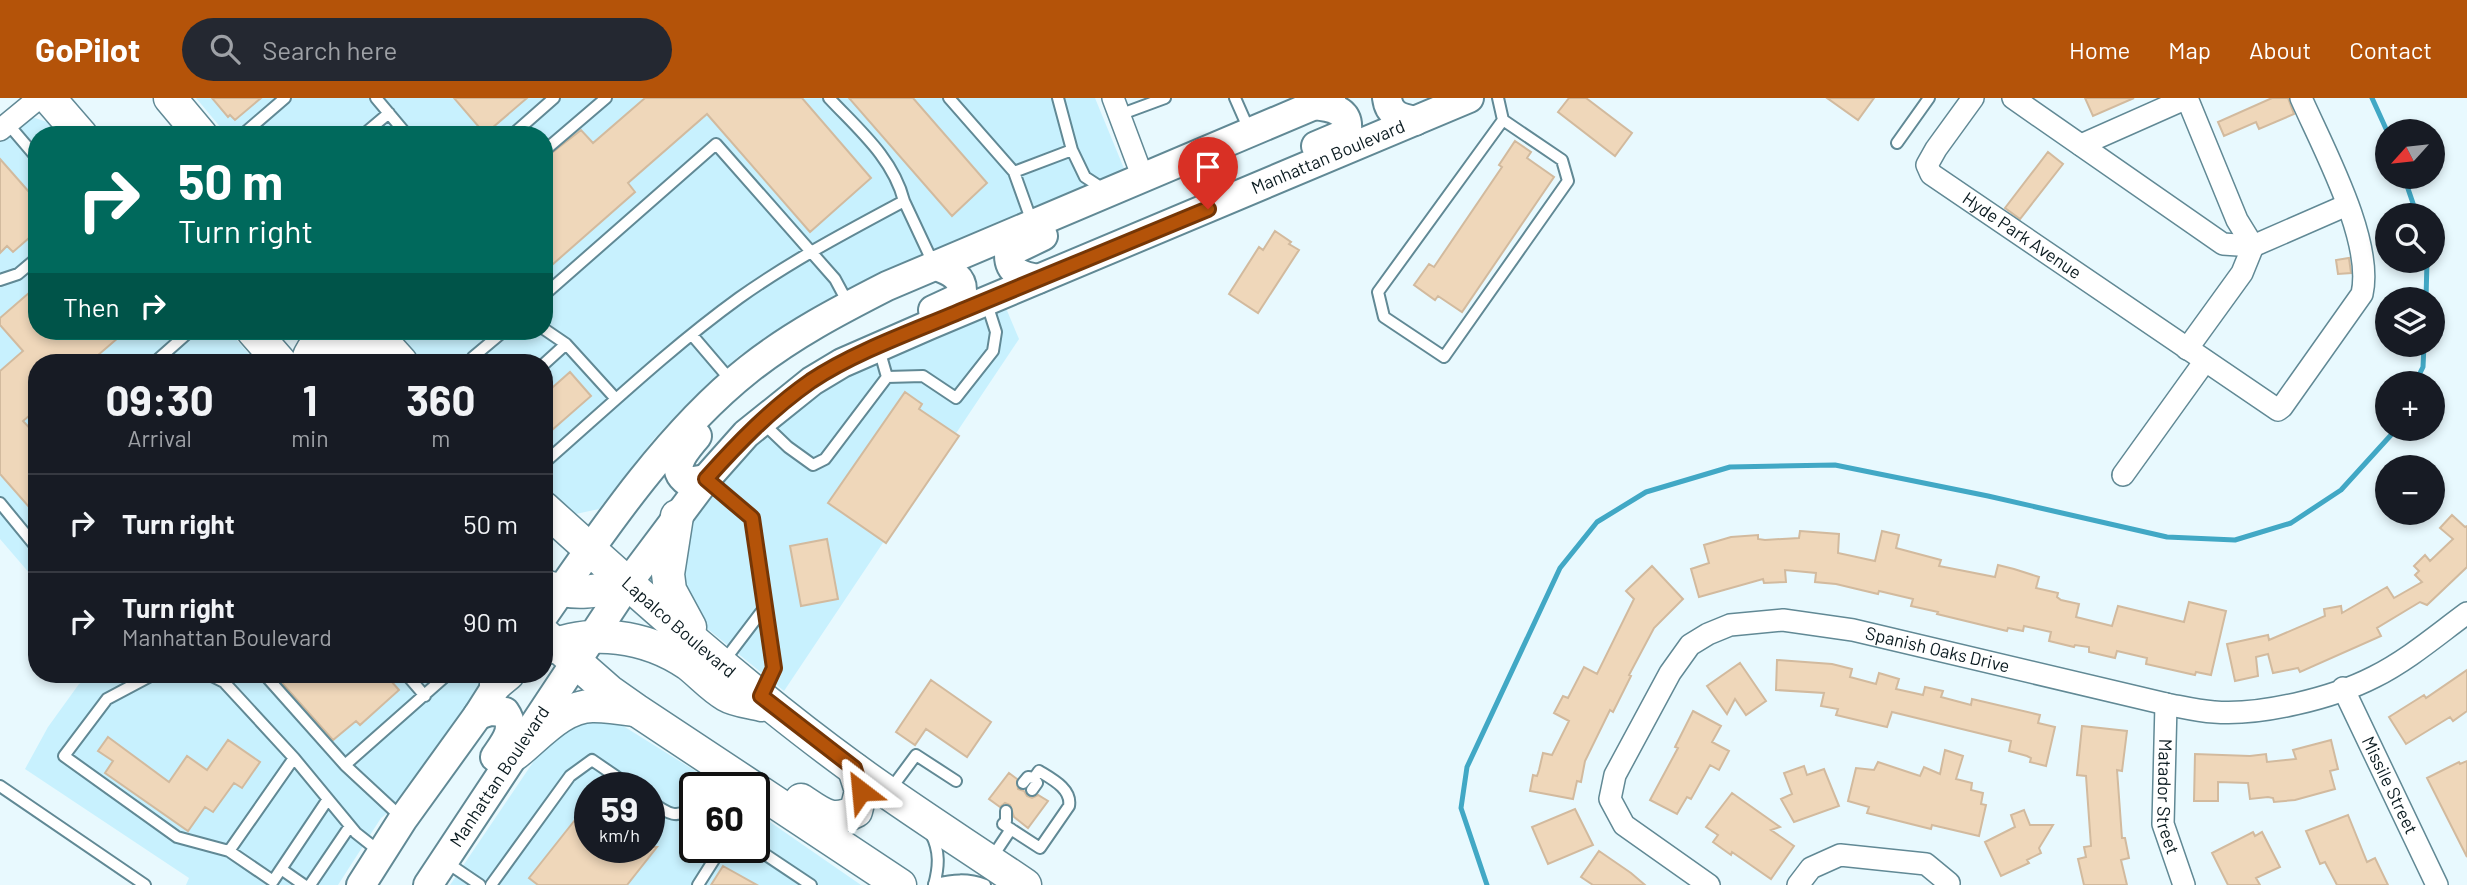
<!DOCTYPE html>
<meta charset="utf-8">
<style>
body{margin:0;font-family:Barlow,sans-serif;background:#242831;color:#f1f3f6;height:100vh;display:flex;flex-direction:column;font-size:26px;white-space:nowrap}
*{box-sizing:border-box;margin:0}
p{font-size:23px;color:#9ea1a6}
.icon{flex:none;width:38px;height:38px;fill:none;stroke:currentColor;stroke-width:2;stroke-linecap:round;stroke-linejoin:round}
.map{position:relative;flex:1;overflow:hidden}
.panel{position:absolute;left:28px;top:256px;width:525px;height:329px;display:flex;flex-direction:column;background:#171b24;border-radius:28px;box-shadow:0 4px 10px #0003}
.panel>*{flex:none}
.banner{position:absolute;left:28px;top:28px;width:525px;height:214px;border-radius:28px;box-shadow:0 4px 10px #0003;background:#00695c;color:#fff;overflow:hidden}
.needle{width:46px;rotate:243deg}
.controls{position:absolute;left:2375px;top:21px;display:grid;gap:14px}
.controls a{display:grid;place-items:center;width:70px;height:70px;border-radius:50%;background:#171b24;box-shadow:0 4px 10px #0003;font-size:35px}
.speed{position:absolute;left:574px;top:674px;display:flex;gap:14px;font-size:35px;font-weight:700;text-align:center}
.speed>*{display:grid;place-content:center;width:91px;height:91px;border-radius:50%;background:#171b24;box-shadow:0 4px 10px #0003;line-height:1}
.speed small{font-size:18px;font-weight:400}
.speed .limit{border:4px solid #111;border-radius:10px;background:#fff;color:#111}
.pin{position:absolute;display:grid;place-items:center;width:60px;height:60px;color:#fff;margin:-72px -30px;border-radius:50% 50% 50% 0;rotate:-45deg;box-shadow:0 0 7px #0007}
.pin .icon{rotate:45deg}
.me{position:absolute;width:77px;margin:-38px;rotate:331deg;stroke-linejoin:round;filter:drop-shadow(0 0 5px #0008)}
.turn{display:flex;align-items:center;gap:24px;height:147px;padding:0 35px;font-size:32px}
.turn .icon{width:91px;height:91px;stroke-width:2.5}
.turn b{display:block;font-size:49px;line-height:60px}
.then{display:flex;align-items:center;height:66px;padding:0 35px;background:#0003;gap:14px;font-size:26px}
.eta{display:flex;justify-content:space-evenly;align-items:center;height:119px;text-align:center}
.eta b{font-size:42px;font-weight:700;line-height:49px}
ul{padding:0;list-style:none}
li{display:flex;align-items:center;gap:21px;height:98px;padding:0 35px;border-top:2px solid #363941}
li div{flex:1}
li b{display:block;font-size:26px}
li em{font-style:normal}
header{display:flex;align-items:center;gap:42px;box-sizing:border-box;height:98px;padding:0 35px;background:#b45309;color:#fff}
header strong{font-size:33px}
nav{display:flex;gap:38px;margin-inline-start:auto;font-size:24px}
.search{width:490px;height:63px;background:#242831;display:flex;align-items:center;gap:18px;box-sizing:border-box;padding:0 24px;border-radius:38px;color:#9ea1a6;font-size:26px}
.map>svg:first-child{display:block}
.built{fill:#c8f1fe;fill-rule:evenodd}
.lines{fill:none;stroke-linecap:round;stroke-linejoin:round}
.stream{stroke:#41a8c5;stroke-width:5}
.building{fill:#efd7ba;stroke:#d2ba9e;stroke-width:2}
.lane-casing{stroke:#618995;stroke-width:14}
.street-casing{stroke:#618995;stroke-width:24}
.secondary-casing{stroke:#618995;stroke-width:32}
.primary-casing{stroke:#618995;stroke-width:35}
.lane{stroke:#fff;stroke-width:10}
.street{stroke:#fff;stroke-width:21}
.secondary{stroke:#fff;stroke-width:28}
.primary{stroke:#fff;stroke-width:32}
.route-casing{stroke:#753606;stroke-width:18}
.route{stroke:#b45309;stroke-width:12}
.labels{text-anchor:middle;stroke-width:6;stroke-linejoin:round;paint-order:stroke}
.street-label{font-size:18px;fill:#0b1b20;stroke:#fff}
</style>
<header>
<strong>GoPilot</strong>
<div class="search"><svg class="icon" aria-label="search" viewBox="0 0 24 24"><circle cx="10" cy="10" r="6"/><path d="M15 15l6 6"/></svg>Search here</div>
<nav><a>Home</a><a>Map</a><a>About</a><a>Contact</a></nav>
</header>
<div class="map">
<svg width="2467" height="787" viewBox="0 0 2467 787">
<rect width="100%" height="100%" fill="#e8f9fe"/>
<path class="built" d="M 196,0 L 1095,0 L 1125,73 L 905,167 L 740,257 L 687,306 L 653,342 L 599,411 L 571,417 L 544,389 L 544,264 L 421,264 L 391,233 L 544,233 L 544,37 L 227,37 Z
M 29,18 L 50,25 L 60,37 L 37,37 L 37,233 L 229,233 L 256,264 L 37,264 L 37,484 L 0,441 L 0,43 Z
M 1003,203 L 1019,241 L 784,593 L 645,480 L 740,358 L 822,290 L 898,251 Z
M 95,576 L 484,576 L 483,589 L 412,696 L 381,720 L 338,787 L 186,787 L 189,780 L 25,671 L 48,629 L 79,586 Z
M 612,621 L 721,689 L 695,690 L 695,749 L 754,749 L 754,713 L 861,787 L 450,787 L 544,648 L 574,626 ZM 590,690 L 649,690 L 649,749 L 590,749 Z"/>
<g class="lines">
<path class="stream" d="M 2372,0 L 2387,33
M 2404,79 L 2417,117
M 2426,201 L 2427,163
M 2415,285 L 2423,269 L 2424,247
M 1487,787 L 1461,710 L 1467,669 L 1560,470 L 1597,424 L 1646,394 L 1730,369 L 1835,367 L 1988,398 L 2167,439 L 2235,442 L 2291,425 L 2341,392 L 2391,337 L 2394,331"/>
</g>
<path class="building" d="M 212,0 L 261,0 L 235,22 L 230,17 L 228,19 Z
M 454,0 L 527,0 L 485,36 Z
M 645,0 L 802,0 L 871,80 L 810,134 L 707,16 L 628,85 L 635,94 L 544,174 L 544,61 L 581,32 L 593,45 Z
M 849,0 L 913,0 L 987,85 L 952,118 Z
M 1569,0 L 1586,0 L 1632,35 L 1615,58 L 1558,14 Z
M 1827,0 L 1874,0 L 1858,22 Z
M 2085,0 L 2134,0 L 2093,18 Z
M 2272,0 L 2288,0 L 2294,16 L 2259,31 L 2256,24 L 2224,38 L 2218,24 Z
M 1515,43 L 1531,54 L 1527,60 L 1554,79 L 1462,214 L 1438,198 L 1435,202 L 1414,187 L 1429,166 L 1434,169 L 1502,69 L 1499,67 Z
M 2048,54 L 2063,66 L 2020,121 L 2005,110 Z
M 0,61 L 37,103 L 37,133 L 13,154 L 7,148 L 0,155 Z
M 1275,133 L 1291,144 L 1289,146 L 1299,152 L 1258,215 L 1229,196 L 1259,149 L 1263,152 Z
M 2349,160 L 2351,175 L 2338,176 L 2336,162 Z
M 37,188 L 37,233 L 126,233 L 90,264 L 37,264 L 37,311 L 23,323 L 37,338 L 37,418 L 0,376 L 0,273 L 23,253 L 0,227 L 0,220 Z
M 570,274 L 591,298 L 544,339 L 544,297 Z
M 905,294 L 922,306 L 919,311 L 959,338 L 886,445 L 828,405 Z
M 2452,417 L 2465,429 L 2467,428 L 2467,469 L 2427,507 L 2420,504 L 2377,530 L 2381,538 L 2300,574 L 2298,570 L 2273,575 L 2268,556 L 2256,559 L 2258,578 L 2235,583 L 2227,546 L 2268,537 L 2269,542 L 2325,518 L 2324,511 L 2341,508 L 2342,515 L 2387,489 L 2394,500 L 2422,484 L 2415,477 L 2419,473 L 2414,468 L 2425,457 L 2430,463 L 2453,441 L 2440,430 Z
M 1800,433 L 1839,436 L 1838,455 L 1875,463 L 1882,433 L 1899,437 L 1896,450 L 1941,462 L 1939,468 L 1995,479 L 1998,467 L 2014,471 L 2039,479 L 2036,490 L 2058,495 L 2057,499 L 2061,502 L 2079,506 L 2076,519 L 2112,528 L 2118,508 L 2184,524 L 2189,504 L 2226,513 L 2211,577 L 2196,574 L 2195,577 L 2146,566 L 2147,560 L 2117,553 L 2115,560 L 2089,554 L 2089,549 L 2075,547 L 2074,549 L 2049,543 L 2051,534 L 2024,528 L 2023,533 L 2008,530 L 2007,533 L 1937,516 L 1938,514 L 1911,508 L 1913,501 L 1879,493 L 1878,496 L 1836,486 L 1815,484 L 1816,475 L 1785,472 L 1786,484 L 1764,485 L 1763,481 L 1699,499 L 1691,471 L 1709,465 L 1704,447 L 1731,439 L 1758,437 L 1758,441 L 1765,442 L 1799,440 Z
M 827,441 L 838,501 L 801,508 L 790,448 Z
M 1652,468 L 1683,501 L 1654,530 L 1629,577 L 1631,578 L 1613,614 L 1610,612 L 1585,663 L 1581,684 L 1577,683 L 1573,701 L 1530,693 L 1533,677 L 1537,678 L 1539,672 L 1543,655 L 1552,657 L 1569,623 L 1554,615 L 1563,598 L 1568,600 L 1584,569 L 1597,576 L 1634,501 L 1626,493 Z
M 1777,562 L 1832,566 L 1852,571 L 1850,579 L 1876,586 L 1879,575 L 1899,581 L 1896,591 L 1923,597 L 1925,589 L 1943,593 L 1941,599 L 1971,607 L 1972,601 L 2040,617 L 2038,625 L 2055,629 L 2046,668 L 2030,664 L 2031,660 L 2027,658 L 2009,653 L 2011,643 L 1892,614 L 1887,629 L 1836,617 L 1838,611 L 1821,608 L 1824,595 L 1776,592 Z
M 1740,565 L 1766,603 L 1746,617 L 1735,601 L 1727,616 L 1707,588 Z
M 2467,572 L 2467,613 L 2453,623 L 2450,619 L 2406,646 L 2389,619 L 2424,597 L 2426,600 Z
M 274,576 L 385,576 L 399,592 L 360,627 L 356,623 L 333,642 Z
M 931,582 L 991,624 L 967,659 L 926,631 L 915,647 L 896,634 Z
M 1693,613 L 1721,628 L 1712,644 L 1729,653 L 1719,672 L 1710,667 L 1691,701 L 1687,699 L 1677,716 L 1650,702 L 1678,650 L 1675,649 Z
M 2082,628 L 2127,633 L 2122,673 L 2117,672 L 2122,740 L 2125,740 L 2129,760 L 2121,762 L 2127,787 L 2084,787 L 2078,761 L 2086,759 L 2084,749 L 2091,748 L 2086,678 L 2077,677 Z
M 108,639 L 169,684 L 187,658 L 207,672 L 228,642 L 260,664 L 242,690 L 234,685 L 213,714 L 205,709 L 188,733 L 105,675 L 113,663 L 98,653 Z
M 2331,642 L 2338,671 L 2330,673 L 2335,691 L 2295,702 L 2274,704 L 2273,700 L 2268,699 L 2250,701 L 2248,685 L 2218,684 L 2218,703 L 2194,703 L 2195,656 L 2250,658 L 2266,656 L 2267,664 L 2296,661 L 2293,652 Z
M 1945,652 L 1963,658 L 1956,681 L 1972,685 L 1971,692 L 1983,695 L 1981,706 L 1986,707 L 1979,738 L 1932,727 L 1931,731 L 1867,715 L 1869,709 L 1848,703 L 1856,670 L 1874,672 L 1878,664 L 1920,678 L 1924,669 L 1940,676 Z
M 2467,663 L 2467,759 L 2427,680 L 2459,664 L 2460,666 Z
M 1804,668 L 1807,677 L 1824,671 L 1839,708 L 1794,724 L 1781,701 L 1792,696 L 1784,675 Z
M 1009,675 L 1017,681 L 1018,691 L 1024,693 L 1027,698 L 1032,700 L 1038,697 L 1048,703 L 1028,730 L 1014,719 L 1010,707 L 1005,705 L 1000,709 L 989,701 Z
M 1732,695 L 1780,729 L 1771,732 L 1794,748 L 1771,781 L 1732,754 L 1731,757 L 1713,744 L 1718,737 L 1706,729 Z
M 590,703 L 590,749 L 657,749 L 627,787 L 538,787 L 529,780 Z
M 1575,711 L 1593,747 L 1548,766 L 1532,729 Z
M 2024,712 L 2030,727 L 2053,727 L 2039,750 L 2041,755 L 2027,762 L 2029,765 L 2001,778 L 1985,744 L 2015,729 L 2011,717 Z
M 2348,717 L 2367,764 L 2375,760 L 2388,787 L 2337,787 L 2325,764 L 2320,766 L 2306,733 Z
M 2253,734 L 2255,738 L 2262,734 L 2280,769 L 2256,780 L 2260,787 L 2228,787 L 2212,755 Z
M 1599,753 L 1631,775 L 1645,787 L 1593,787 L 1581,779 Z
M 723,768 L 757,787 L 711,787 Z"/>
<g class="lines">
<defs>
<path id="lane" d="M 376,0 L 407,37
M 829,0 C 858,31 893,60 904,103
M 949,0 L 1014,74
M 1058,0 L 1072,52
M 1235,0 L 1250,34
M 1498,0 L 1503,22 L 1562,62 L 1568,83 L 1444,259 L 1384,219 L 1378,194 L 1503,22
M 1119,17 L 1165,0
M 8,26 L 37,60
M 242,37 L 285,0
M 363,37 L 389,15
M 512,37 L 554,0
M 1897,45 L 1929,0
M 544,53 L 606,0
M 1032,124 L 1014,74 L 1072,52 L 1085,79 L 1105,92
M 0,182 L 18,176 L 37,160
M 544,197 L 716,46 L 835,181 L 849,207
M 544,231 L 566,246 L 616,301
M 692,237 L 733,285
M 155,264 L 190,233
M 478,264 L 473,259 L 504,233
M 544,266 L 566,246
M 887,279 L 923,278 L 956,300 L 993,253 L 996,234 L 987,206
M 763,325 L 788,349 L 813,367 L 825,361 L 887,279 L 879,251
M 544,365 C 608,309 670,250 739,200 C 791,163 848,133 904,103 L 934,167
M 706,381 L 752,420 L 774,570 L 762,596
M 0,405 L 37,450
M 724,563 L 765,509
M 154,576 L 107,601 L 64,658 L 177,739 L 229,753 L 273,783 L 328,701
M 208,576 L 224,584 L 294,660 L 229,753
M 264,576 L 345,667 L 448,576
M 406,576 L 425,598
M 294,660 L 356,735 L 380,754
M 345,667 L 401,719
M 0,688 L 145,787
M 705,690 L 719,669
M 890,692 L 916,657 L 956,683
M 1032,692 L 1037,685 L 1034,680
M 649,702 C 666,715 680,725 695,704
M 1006,713 L 1006,723 L 1003,726 L 1040,750 L 1069,708 C 1072,691 1052,681 1039,673 L 1034,680 L 1028,679 L 1023,685
M 931,736 C 940,753 939,769 934,787
M 754,749 L 811,787
M 991,761 L 1011,731
M 446,764 L 480,787
M 281,771 L 304,787
M 934,786 C 953,782 967,780 985,787
M 310,787 L 350,728
M 491,787 L 570,678 L 592,662 L 633,690
M 698,787 L 722,749"/>
<g id="street">
<path d="M 1113,0 L 1143,80"/>
<path id="s1" d="M 1973,0 L 1936,51 L 1927,67 L 1931,76 L 2278,312 L 2282,309 L 2362,196 C 2374,143 2323,50 2301,0"/>
<path d="M 2013,0 L 2223,146 L 2253,148 L 2347,107"/>
<path d="M 0,32 L 39,0"/>
<path d="M 2081,47 L 2187,0 L 2237,122 L 2253,148 L 2242,175 L 2187,251"/>
<path d="M 2123,377 L 2205,263"/>
<path id="s2" d="M 2343,590 L 2437,787"/>
<path id="s3" d="M 2166,606 L 2163,726 L 2184,787"/>
<path id="s4" d="M 1709,787 L 1624,727 L 1610,701 L 1615,677 L 1670,575 L 1690,547 L 1708,536 L 1730,527 L 1783,522 L 1853,532 L 2166,606 C 2182,609 2198,613 2214,614 C 2260,618 2333,600 2374,579 C 2408,562 2437,537 2467,515"/>
<path d="M 1798,787 L 1811,770 L 1840,757 L 1926,766 L 1949,785"/>
</g>
<g id="secondary">
<path d="M 1387,0 C 1389,17 1400,20 1415,23"/>
<path d="M 1314,7 C 1330,9 1349,11 1347,32 L 1342,37 L 1316,48"/>
<path d="M 1038,181 C 1022,178 1009,175 1009,157 L 1016,151 L 1043,138"/>
<path d="M 933,212 L 961,199 C 966,179 950,173 934,167"/>
<path d="M 697,338 C 686,352 667,370 688,384 L 706,381"/>
<path d="M 544,517 C 602,433 669,334 749,271 C 792,237 838,213 887,188 L 1331,0"/>
<path d="M 478,617 L 490,613 L 505,614 C 517,631 505,644 495,659"/>
<path d="M 361,787 L 403,721 L 478,617 L 504,576"/>
<path id="s5" d="M 428,787 L 628,485 L 706,381 L 746,336 L 812,283 L 842,265 L 929,227 L 1469,0"/>
</g>
<g id="primary">
<path d="M 49,0 L 81,37"/>
<path d="M 170,0 L 201,37"/>
<path d="M 253,233 L 280,264"/>
<path d="M 373,233 L 401,264"/>
<path d="M 307,264 C 319,225 355,244 375,264"/>
<path id="s6" d="M 544,410 C 642,499 747,593 853,670 C 909,711 968,748 1025,787"/>
<path d="M 677,418 L 668,476 L 670,492 L 690,529"/>
<path d="M 544,488 C 577,498 596,494 628,485"/>
<path d="M 544,536 L 609,593 L 636,612 L 900,787"/>
<path d="M 544,551 C 590,529 647,538 688,566 C 701,576 712,589 726,597 C 736,603 751,604 762,607"/>
<path d="M 496,586 L 508,576"/>
<path d="M 515,656 C 538,638 563,607 594,608 C 607,608 621,610 634,612"/>
<path d="M 801,702 C 822,716 832,726 856,713 L 861,693 L 854,671"/>
</g>
</defs>
<use href="#lane" class="lane-casing"/>
<use href="#street" class="street-casing"/>
<use href="#secondary" class="secondary-casing"/>
<use href="#primary" class="primary-casing"/>
<use href="#lane" class="lane"/>
<use href="#street" class="street"/>
<use href="#secondary" class="secondary"/>
<use href="#primary" class="primary"/>
</g>
<g class="lines">
<defs>
<path id="route" d="M 861,693 L 854,670 L 761,598 L 774,570 L 752,420 L 706,381 C 738,345 771,311 811,283 C 856,253 917,232 966,211 C 1047,178 1127,144 1208,111"/>
</defs>
<use href="#route" class="route-casing"/>
<use href="#route" class="route"/>
</g>
<g class="labels">
<g class="street-label">
<text dy="6" stroke="none"><textPath href="#s5" startOffset="1200">Manhattan Boulevard</textPath></text>
<text dy="6" stroke="none"><textPath href="#s1" startOffset="201">Hyde Park Avenue</textPath></text>
<text dy="6" stroke="none"><textPath href="#s6" startOffset="180">Lapalco Boulevard</textPath></text>
<text dy="6" stroke="none"><textPath href="#s4" startOffset="564">Spanish Oaks Drive</textPath></text>
<text dy="6" stroke="none"><textPath href="#s5" startOffset="130">Manhattan Boulevard</textPath></text>
<text dy="6" stroke="none"><textPath href="#s2" startOffset="108">Missile Street</textPath></text>
<text dy="6" stroke="none"><textPath href="#s3" startOffset="93">Matador Street</textPath></text>
</g>
</g>
</svg>
<div class="controls">
<a><svg class="needle" viewBox="-14 -14 28 28"><path d="M0-13l5 13h-10z" fill="#e53935"/><path d="M0 13l5-13h-10z" fill="#9ea1a6"/></svg></a>
<a><svg class="icon" aria-label="search" viewBox="0 0 24 24"><circle cx="10" cy="10" r="6"/><path d="M15 15l6 6"/></svg></a>
<a><svg class="icon" aria-label="layers" viewBox="0 0 24 24"><path d="M12 4l9 5-9 5-9-5zM3 14l9 5 9-5"/></svg></a>
<a>+</a>
<a>−</a>
</div>
<div class="speed"><div>59<small>km/h</small></div><div class="limit">60</div></div>
<div class="pin" style="left:1208px;top:111px;background:#d93025"><svg class="icon" aria-label="arrive" viewBox="0 0 24 24"><path d="M6 21V4h12l-3 4 3 4H6"/></svg></div>
<svg class="me" style="left:861px;top:693px" viewBox="-20 -20 40 40"><path d="M0-17L14 15 0 8-14 15z" fill="#b45309" stroke="#fff" stroke-width="4"/></svg>
<div class="banner">
<div class="turn"><svg class="icon" aria-label="right" viewBox="0 0 24 24"><path d="M7 20v-9h11M14 6l5 5-5 5"/></svg><div><b>50 m</b>Turn right</div></div>
<div class="then">Then<svg class="icon" aria-label="right" viewBox="0 0 24 24"><path d="M7 20v-9h11M14 6l5 5-5 5"/></svg></div>
</div>
<section class="panel">
<div class="eta">
<div><b>09:30</b><p>Arrival</p></div>
<div><b>1</b><p>min</p></div>
<div><b>360</b><p>m</p></div>
</div>
<ul>
<li><svg class="icon" aria-label="right" viewBox="0 0 24 24"><path d="M7 20v-9h11M14 6l5 5-5 5"/></svg><div><b>Turn right</b></div><em>50 m</em></li>
<li><svg class="icon" aria-label="right" viewBox="0 0 24 24"><path d="M7 20v-9h11M14 6l5 5-5 5"/></svg><div><b>Turn right</b><p>Manhattan Boulevard</p></div><em>90 m</em></li>
</ul>
</section>
</div>
